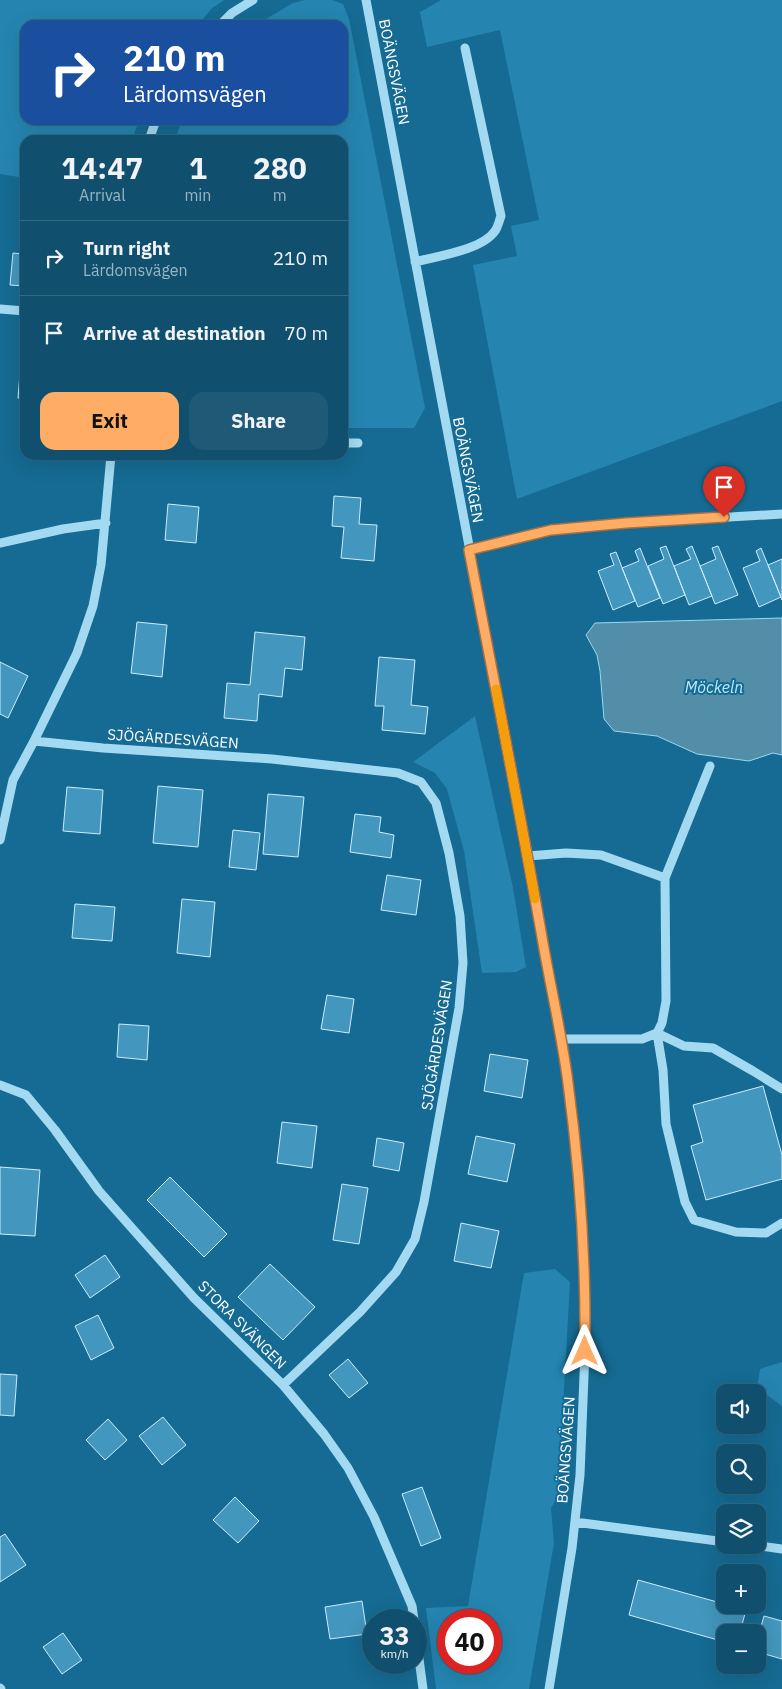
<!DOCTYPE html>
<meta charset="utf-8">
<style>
body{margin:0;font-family:"IBM Plex Sans",sans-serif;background:#1e5a76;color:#f1f3f6;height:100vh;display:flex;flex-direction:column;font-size:19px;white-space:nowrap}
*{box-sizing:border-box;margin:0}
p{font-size:16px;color:#9cb5c2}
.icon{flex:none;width:28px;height:28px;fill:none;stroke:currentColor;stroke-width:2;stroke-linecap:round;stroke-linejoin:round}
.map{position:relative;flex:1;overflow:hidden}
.sheet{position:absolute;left:20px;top:135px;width:328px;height:325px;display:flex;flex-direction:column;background:#10506e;border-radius:15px;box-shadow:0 5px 20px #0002,0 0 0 1px #306781}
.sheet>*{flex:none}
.hud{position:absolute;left:20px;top:20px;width:328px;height:105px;border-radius:15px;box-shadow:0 5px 20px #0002,0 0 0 1px #306781;background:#1a4fa0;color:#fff;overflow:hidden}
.controls{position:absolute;left:716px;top:1384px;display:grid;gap:10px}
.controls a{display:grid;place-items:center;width:50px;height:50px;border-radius:10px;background:#10506e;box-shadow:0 5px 20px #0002,0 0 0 1px #306781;font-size:25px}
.speed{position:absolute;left:362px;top:1609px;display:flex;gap:10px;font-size:25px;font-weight:700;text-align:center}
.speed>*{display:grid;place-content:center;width:65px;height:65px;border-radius:50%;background:#10506e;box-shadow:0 5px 20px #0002,0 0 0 1px #306781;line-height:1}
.speed small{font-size:12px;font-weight:400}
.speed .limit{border:8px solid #d22;background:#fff;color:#111}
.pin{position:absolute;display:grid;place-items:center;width:42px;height:42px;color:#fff;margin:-51px -21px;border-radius:50% 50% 50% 0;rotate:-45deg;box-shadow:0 0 5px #0007}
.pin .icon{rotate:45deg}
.me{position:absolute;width:55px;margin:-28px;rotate:0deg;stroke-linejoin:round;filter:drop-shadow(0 0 4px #0008)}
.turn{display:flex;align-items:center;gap:18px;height:105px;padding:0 20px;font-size:22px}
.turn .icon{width:65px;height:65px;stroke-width:2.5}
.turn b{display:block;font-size:35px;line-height:42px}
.eta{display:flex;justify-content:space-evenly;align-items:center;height:85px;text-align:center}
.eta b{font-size:30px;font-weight:800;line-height:35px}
.action{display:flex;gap:10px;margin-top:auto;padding:10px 20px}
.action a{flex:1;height:58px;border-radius:15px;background:#ffad64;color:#111;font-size:20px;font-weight:800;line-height:58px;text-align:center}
.action a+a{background:#1e5a76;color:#f1f3f6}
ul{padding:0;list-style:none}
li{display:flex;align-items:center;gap:15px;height:75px;padding:0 20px;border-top:1px solid #306781}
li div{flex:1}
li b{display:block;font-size:19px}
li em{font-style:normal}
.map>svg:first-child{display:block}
.green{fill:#2585b0;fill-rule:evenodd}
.water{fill:#538ea9;stroke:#97d8f4}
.building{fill:#4396bd;stroke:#cbedfc}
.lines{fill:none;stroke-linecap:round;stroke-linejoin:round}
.minor{stroke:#a4daf1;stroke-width:9}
.route-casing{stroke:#a67041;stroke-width:12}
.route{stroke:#ffad64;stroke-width:9}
.slow{stroke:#f59e0b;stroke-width:9}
.labels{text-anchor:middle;stroke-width:4;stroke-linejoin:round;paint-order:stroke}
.street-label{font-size:15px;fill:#fff;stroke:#156b93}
.water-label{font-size:16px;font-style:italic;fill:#c0e8f9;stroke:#156b93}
</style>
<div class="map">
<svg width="782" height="1689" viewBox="0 0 782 1689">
<rect width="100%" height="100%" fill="#156b93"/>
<path class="green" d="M 0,0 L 224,0 L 212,8 L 198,25 L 25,25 L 25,120 L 139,120 L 132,140 L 25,140 L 25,178 L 0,174 Z
M 305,0 L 332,0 L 343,4 L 349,19 L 425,408 L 414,428 L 343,428 L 342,140 L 175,140 L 182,120 L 342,120 L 342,25 L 256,25 L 293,3 Z
M 441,0 L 782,0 L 782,401 L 517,499 L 473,265 L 517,256 L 511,226 L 539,220 L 500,30 L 427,47 L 420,12 Z
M 475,716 L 513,888 L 526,967 L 516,972 L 482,973 L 464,851 L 447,789 L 435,773 L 413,762 Z
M 555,1269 L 570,1282 L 558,1496 L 551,1508 L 554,1543 L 529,1689 L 436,1689 L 426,1608 L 468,1606 L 524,1273 ZM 449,1620 L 491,1620 L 491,1662 L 449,1662 Z
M 782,1362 L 782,1406 L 757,1388 L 760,1369 Z"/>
<path class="water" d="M 782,618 L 782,755 L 773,753 L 749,761 L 697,754 L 657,736 L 614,731 L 604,719 L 600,671 L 597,655 L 586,635 L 595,623 Z"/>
<path class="building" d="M 25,232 L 25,286 L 10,285 L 13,253 L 23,254 Z
M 22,348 L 25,349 L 25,399 L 18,398 Z
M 334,496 L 361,498 L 359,524 L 377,525 L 374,561 L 341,558 L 344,527 L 332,526 Z
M 168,504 L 199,507 L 196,543 L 165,540 Z
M 666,546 L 685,595 L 663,604 L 648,566 L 664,559 L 660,548 Z
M 692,546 L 712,596 L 689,605 L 674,566 L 691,559 L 686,549 Z
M 718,546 L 738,595 L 715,604 L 700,566 L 716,559 L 712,548 Z
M 640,548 L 660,598 L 638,607 L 622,568 L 639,561 L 635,551 Z
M 761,548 L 781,597 L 759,607 L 743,568 L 760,561 L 756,551 Z
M 616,552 L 635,601 L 613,610 L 598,571 L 614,565 L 610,554 Z
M 782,559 L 782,600 L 768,565 Z
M 137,622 L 167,625 L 162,677 L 131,673 Z
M 255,632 L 305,637 L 302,670 L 285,668 L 282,697 L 259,694 L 257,721 L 224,718 L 227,683 L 250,685 Z
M 379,657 L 415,660 L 411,705 L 428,707 L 425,734 L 382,730 L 384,706 L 375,706 Z
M 0,662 L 28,676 L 8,718 L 0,714 Z
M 158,786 L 203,790 L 198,847 L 153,843 Z
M 67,787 L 103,790 L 100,834 L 63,831 Z
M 268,794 L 304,797 L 298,857 L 263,854 Z
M 355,814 L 381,817 L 379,832 L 394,835 L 391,858 L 350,852 Z
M 233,830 L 260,833 L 256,870 L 229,867 Z
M 387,875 L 421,880 L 416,915 L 381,910 Z
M 182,899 L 215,902 L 210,957 L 177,953 Z
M 75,904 L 115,907 L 112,941 L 72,938 Z
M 327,995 L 354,999 L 349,1033 L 321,1029 Z
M 119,1024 L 149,1026 L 147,1060 L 117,1057 Z
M 490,1054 L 528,1060 L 522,1098 L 484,1091 Z
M 763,1086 L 782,1155 L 782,1179 L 706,1200 L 691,1146 L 703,1142 L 693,1105 Z
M 282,1122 L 317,1126 L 312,1168 L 277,1163 Z
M 476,1136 L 515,1144 L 507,1182 L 468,1174 Z
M 377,1138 L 404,1143 L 399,1171 L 373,1166 Z
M 0,1167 L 40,1170 L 35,1236 L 0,1234 Z
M 170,1177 L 227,1234 L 204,1257 L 147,1200 Z
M 342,1184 L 368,1188 L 359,1244 L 333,1240 Z
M 461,1223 L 499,1231 L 491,1268 L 454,1261 Z
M 105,1255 L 120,1277 L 90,1298 L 75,1275 Z
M 270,1264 L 315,1307 L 283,1340 L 238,1297 Z
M 98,1315 L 114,1348 L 91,1360 L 75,1326 Z
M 348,1359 L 368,1383 L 349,1398 L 329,1375 Z
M 0,1374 L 17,1375 L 14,1416 L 0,1415 Z
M 163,1417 L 186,1445 L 162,1465 L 139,1436 Z
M 108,1419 L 127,1440 L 105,1460 L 86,1440 Z
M 422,1487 L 441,1538 L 421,1546 L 402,1494 Z
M 235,1497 L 259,1521 L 238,1543 L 213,1520 Z
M 5,1534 L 26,1565 L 0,1582 L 0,1537 Z
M 638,1580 L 746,1610 L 740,1632 L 725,1632 L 725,1642 L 629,1615 Z
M 362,1601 L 367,1634 L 330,1639 L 325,1607 Z
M 764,1616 L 782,1621 L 782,1659 L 758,1652 L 758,1637 Z
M 63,1633 L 82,1660 L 62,1674 L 43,1647 Z"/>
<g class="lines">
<path class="minor" d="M 366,0 L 530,869 L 568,1081 L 576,1146 L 585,1290 L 585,1351 L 580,1475 L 572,1548 L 549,1689
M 220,25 L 232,13 L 253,0
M 149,140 L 156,120
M 415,262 C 438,256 482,250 495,231 C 498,227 499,221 501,216 L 465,48
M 0,309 L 25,311
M 342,443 L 358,443
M 0,543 L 63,529 L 106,523
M 469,550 L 551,530 L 626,523 L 782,514
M 34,741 L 103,748 L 272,759 L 398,773 L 421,782 L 436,803 L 449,853 L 460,916 L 463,963 L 459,1008 L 424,1202 L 415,1239 L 396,1272 L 360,1312 L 283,1385
M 0,840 L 13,780 L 34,741 L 77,653 L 93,606 L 101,565 L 111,455
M 528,856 L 566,853 L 601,855 L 665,878 L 666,1001 L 662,1023 L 657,1033 L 642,1039 L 560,1039
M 665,878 L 710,766
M 657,1033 L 663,1070 L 666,1124 L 685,1202 L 694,1220 L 736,1232 L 766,1233 L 782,1223
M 657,1033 L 684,1046 L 713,1048 L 753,1071 L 782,1089
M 0,1085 L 26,1095 L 55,1130 L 99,1191 L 194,1298 L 283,1385 L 324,1434 L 348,1468 L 374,1517 L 412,1606 L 414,1620
M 575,1522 L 725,1542
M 752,1545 L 782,1549
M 416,1636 L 423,1689
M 0,1688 L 1,1689"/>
</g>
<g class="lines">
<defs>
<path id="route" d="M 585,1351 C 586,1262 580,1172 568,1083 C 562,1036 551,989 543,943 C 520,811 494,681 469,550 L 551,530 L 626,523 L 724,517"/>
</defs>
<use href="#route" class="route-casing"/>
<use href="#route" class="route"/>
<path class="slow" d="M 496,689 L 535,899"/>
</g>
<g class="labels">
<g class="street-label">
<text transform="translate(394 72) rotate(79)" y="5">BOÄNGSVÄGEN</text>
<text transform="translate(468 470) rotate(79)" y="5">BOÄNGSVÄGEN</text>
<text transform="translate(173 739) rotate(4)" y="5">SJÖGÄRDESVÄGEN</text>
<text transform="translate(437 1045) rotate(-81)" y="5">SJÖGÄRDESVÄGEN</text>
<text transform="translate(242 1325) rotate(45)" y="5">STORA SVÄNGEN</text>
<text transform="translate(566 1450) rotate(-86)" y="5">BOÄNGSVÄGEN</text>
</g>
<g class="water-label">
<text x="714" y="693">Möckeln</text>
</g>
</g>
</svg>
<div class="controls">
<a><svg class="icon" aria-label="sound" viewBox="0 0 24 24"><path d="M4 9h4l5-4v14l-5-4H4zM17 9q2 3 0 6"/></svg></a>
<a><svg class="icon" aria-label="search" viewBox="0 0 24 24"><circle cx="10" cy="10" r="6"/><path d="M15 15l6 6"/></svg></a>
<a><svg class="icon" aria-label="layers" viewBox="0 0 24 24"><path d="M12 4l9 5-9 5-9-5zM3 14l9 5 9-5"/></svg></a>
<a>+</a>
<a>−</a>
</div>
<div class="speed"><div>33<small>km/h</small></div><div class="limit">40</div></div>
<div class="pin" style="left:724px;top:517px;background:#d93025"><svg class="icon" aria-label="arrive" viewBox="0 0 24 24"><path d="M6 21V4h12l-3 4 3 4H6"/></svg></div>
<svg class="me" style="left:585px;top:1351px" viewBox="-20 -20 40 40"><path d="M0-17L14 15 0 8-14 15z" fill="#ffad64" stroke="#fff" stroke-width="4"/></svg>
<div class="hud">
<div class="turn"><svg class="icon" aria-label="right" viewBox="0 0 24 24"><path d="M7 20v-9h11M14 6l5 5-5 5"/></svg><div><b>210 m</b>Lärdomsvägen</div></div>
</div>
<section class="sheet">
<div class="eta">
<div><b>14:47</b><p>Arrival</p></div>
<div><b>1</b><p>min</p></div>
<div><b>280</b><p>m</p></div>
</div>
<ul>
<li><svg class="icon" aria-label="right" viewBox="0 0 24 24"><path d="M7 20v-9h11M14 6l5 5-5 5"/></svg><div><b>Turn right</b><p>Lärdomsvägen</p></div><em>210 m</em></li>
<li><svg class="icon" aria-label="arrive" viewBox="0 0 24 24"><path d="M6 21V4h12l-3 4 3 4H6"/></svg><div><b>Arrive at destination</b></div><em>70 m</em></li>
</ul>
<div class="action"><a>Exit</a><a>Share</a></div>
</section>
</div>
